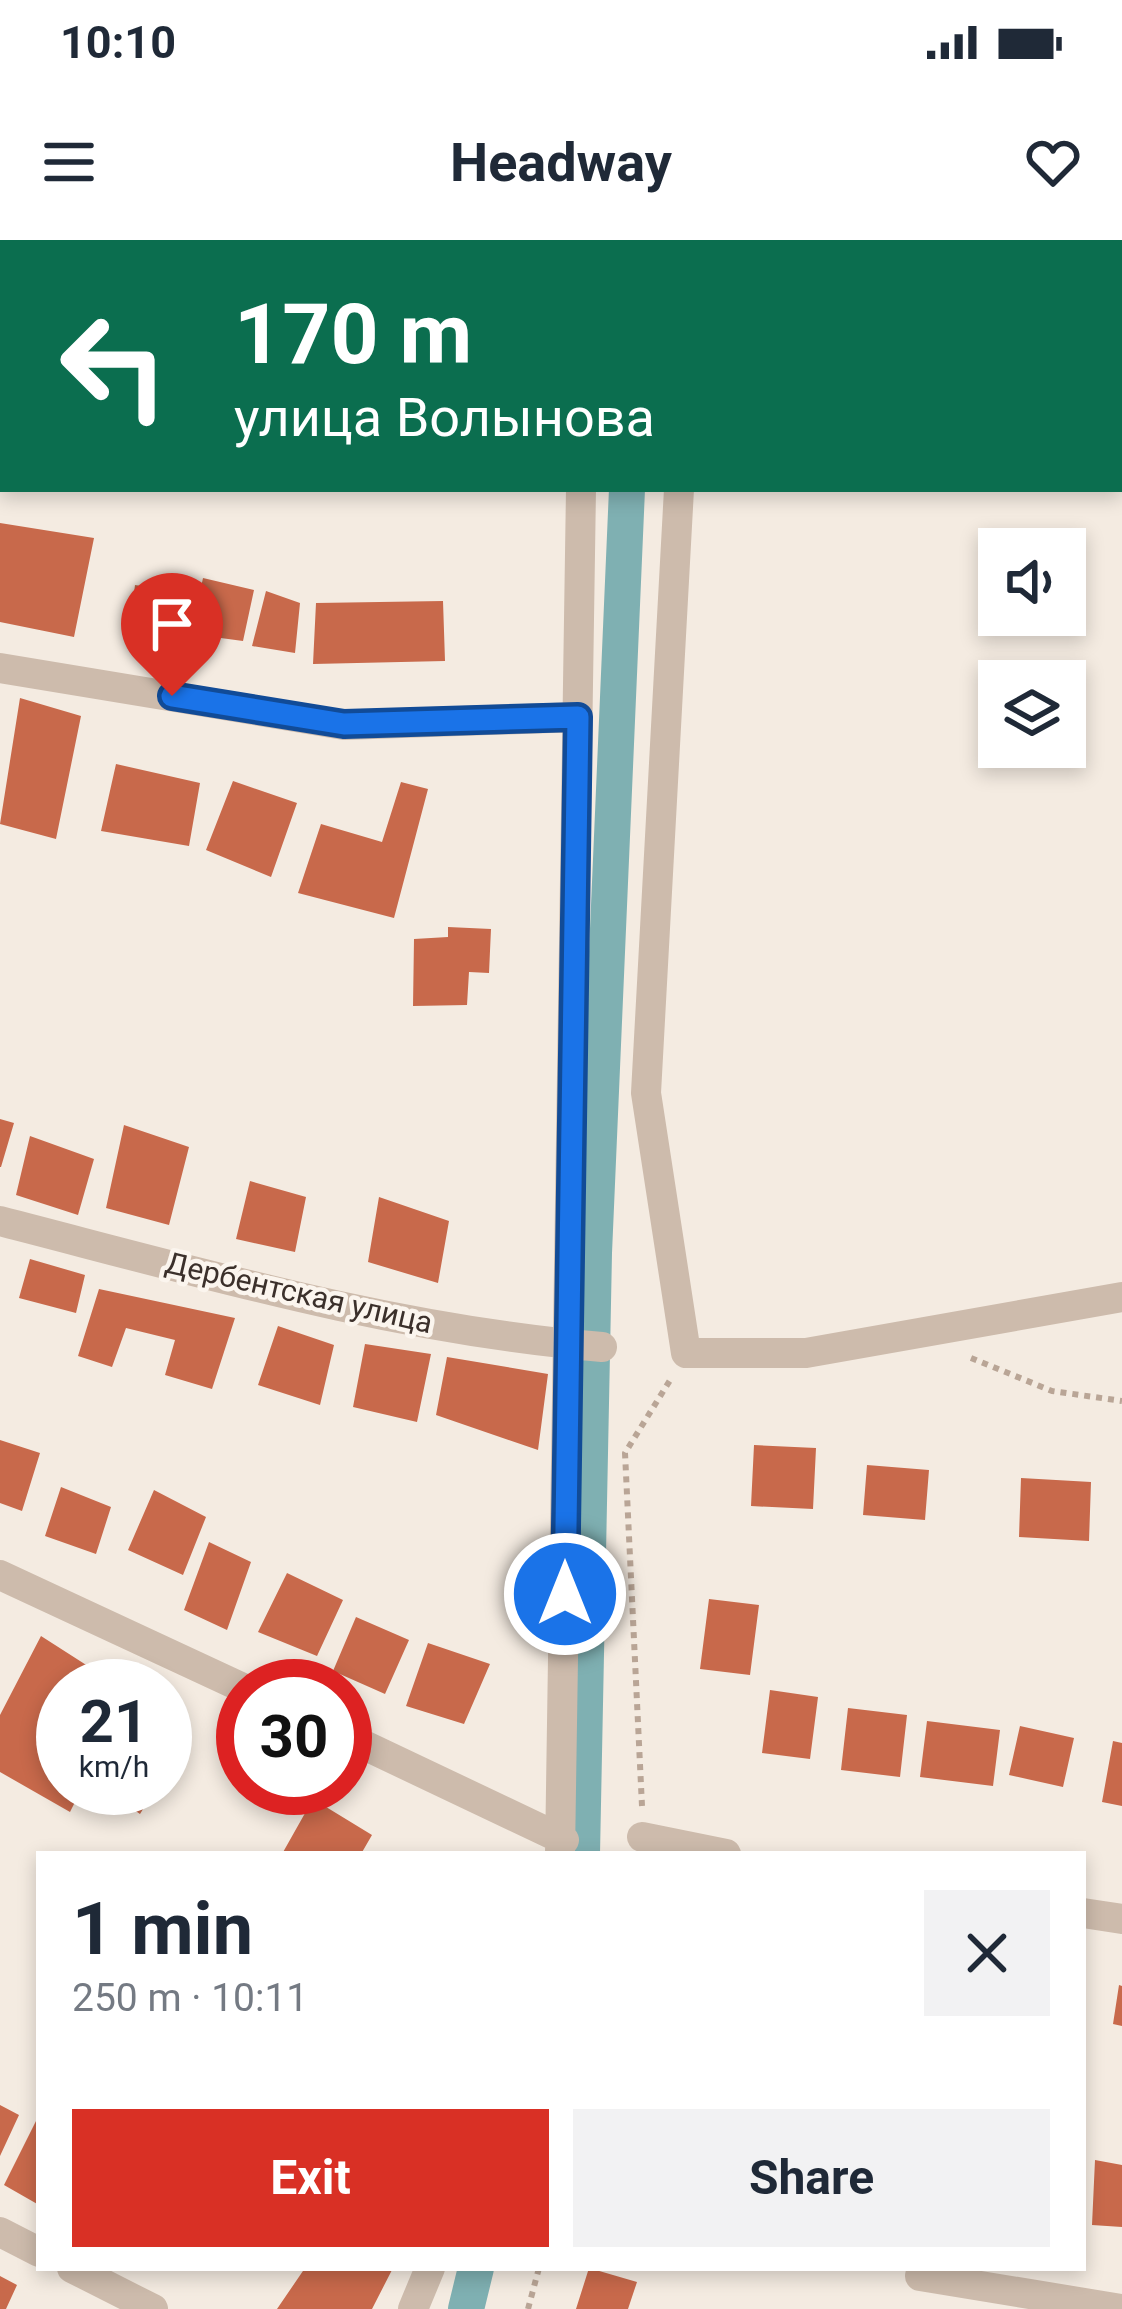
<!DOCTYPE html>
<meta charset="utf-8">
<style>
body{margin:0;font-family:Roboto,sans-serif;background:#f2f2f3;color:#1f2937;height:100vh;display:flex;flex-direction:column;font-size:45px;white-space:nowrap}
*{box-sizing:border-box;margin:0}
p{font-size:39px;color:#747a83}
.icon{flex:none;width:66px;height:66px;fill:none;stroke:currentColor;stroke-width:2;stroke-linecap:round;stroke-linejoin:round}
.map{position:relative;flex:1;overflow:hidden}
.side{position:absolute;left:36px;top:1611px;width:1050px;height:420px;display:flex;flex-direction:column;background:#fff;border-radius:0px;box-shadow:0 6px 18px #0003}
.side>*{flex:none}
.hud{position:absolute;left:0px;top:0px;width:1122px;height:252px;box-shadow:0 6px 18px #0003;background:#0b6e4f;color:#fff;overflow:hidden}
.buttons{position:absolute;left:978px;top:288px;display:grid;gap:24px}
.buttons a{display:grid;place-items:center;width:108px;height:108px;border-radius:0px;background:#fff;box-shadow:0 6px 18px #0003;font-size:60px}
.speed{position:absolute;left:36px;top:1419px;display:flex;gap:24px;font-size:60px;font-weight:700;text-align:center}
.speed>*{display:grid;place-content:center;width:156px;height:156px;border-radius:50%;background:#fff;box-shadow:0 6px 18px #0003;line-height:1}
.speed small{font-size:30px;font-weight:400}
.speed .limit{border:18px solid #d22;background:#fff;color:#111}
.pin{position:absolute;display:grid;place-items:center;width:102px;height:102px;color:#fff;margin:-123px -51px;border-radius:50% 50% 50% 0;rotate:-45deg;box-shadow:0 0 12px #0007}
.pin .icon{rotate:45deg}
.me{position:absolute;width:132px;margin:-66px;rotate:0deg;stroke-linejoin:round;filter:drop-shadow(0 0 9px #0008)}
.turn{display:flex;align-items:center;gap:42px;height:252px;padding:0 36px;font-size:54px}
.turn .icon{width:156px;height:156px;stroke-width:2.5}
.turn b{display:block;font-size:84px;line-height:102px}
.round{display:grid;place-items:center;flex:none;width:126px;height:126px;border-radius:0px;background:#f2f2f3}
.head{display:flex;align-items:center;justify-content:space-between;height:204px;padding:0 36px}
h1{font-size:72px;font-weight:700;line-height:90px}
.action{display:flex;gap:24px;margin-top:auto;padding:24px 36px}
.action a{flex:1;height:138px;border-radius:0px;background:#d93025;color:#fff;font-size:48px;font-weight:700;line-height:138px;text-align:center}
.action a+a{background:#f2f2f3;color:#1f2937}
.status{display:flex;justify-content:space-between;align-items:center;height:84px;padding:0 60px;background:#fff;direction:ltr}
.status svg{height:33px;fill:currentColor}
header{display:flex;justify-content:space-between;align-items:center;height:156px;padding:0 36px;background:#fff;font-size:54px;font-weight:700}
.map>svg:first-child{display:block}
.lines{fill:none;stroke-linecap:round;stroke-linejoin:round}
.canal{stroke:#7fb0b2;stroke-width:36}
.building{fill:#c8694b}
.path{stroke:#b9a596;stroke-width:6;stroke-dasharray:6 6;stroke-linecap:butt}
.minor{stroke:#cdbbac;stroke-width:30}
.route-casing{stroke:#114b97;stroke-width:30}
.route{stroke:#1a73e8;stroke-width:21}
.labels{text-anchor:middle;stroke-width:9;stroke-linejoin:round;paint-order:stroke}
.street-label{font-size:30px;fill:#3b302b;stroke:#fbf5ee}
</style>
<div class="status"><b>10:10</b><svg viewBox="0 0 49 12"><path d="M0 12V9h3v3zM5 12V6h3v6zM10 12V3h3v9zM15 12V0h3v12zM26 1h20v11H26zM47 4h2v5h-2z"/></svg></div>
<header><svg class="icon" aria-label="menu" viewBox="0 0 24 24"><path d="M4 6h16M4 12h16M4 18h16"/></svg>Headway<svg class="icon" aria-label="heart" viewBox="0 0 24 24"><path d="M12 20l-8-8c-3-5 5-10 8-4 3-6 11-1 8 4z"/></svg></header>
<div class="map">
<svg width="1122" height="2069" viewBox="0 0 1122 2069">
<rect width="100%" height="100%" fill="#f4ebe1"/>
<g class="lines">
<path class="canal" d="M 637,3 L 637,0
M 582,1614 L 594,1013 L 627,249
M 466,2069 L 476,2028"/>
</g>
<path class="building" d="M 0,283 L 94,298 L 74,397 L 0,382 Z
M 203,338 L 254,350 L 243,401 L 191,394 Z
M 135,345 L 175,351 L 167,412 L 127,406 Z
M 266,351 L 300,363 L 295,413 L 252,406 Z
M 443,361 L 445,421 L 313,424 L 316,363 Z
M 20,458 L 81,476 L 56,599 L 0,584 Z
M 116,524 L 200,543 L 189,606 L 101,591 Z
M 233,541 L 297,563 L 271,637 L 206,610 Z
M 401,542 L 428,549 L 394,678 L 298,653 L 321,584 L 382,602 Z
M 448,687 L 491,689 L 489,733 L 469,732 L 467,765 L 413,766 L 414,699 L 448,697 Z
M 0,879 L 14,883 L 1,927 L 0,927 Z
M 124,885 L 189,907 L 169,985 L 106,968 Z
M 30,896 L 94,919 L 78,975 L 16,955 Z
M 250,941 L 306,957 L 295,1012 L 236,999 Z
M 379,957 L 449,981 L 438,1043 L 368,1022 Z
M 30,1019 L 85,1035 L 76,1073 L 19,1058 Z
M 99,1049 L 235,1078 L 212,1149 L 165,1135 L 175,1100 L 126,1088 L 112,1127 L 78,1116 Z
M 278,1086 L 334,1105 L 320,1165 L 258,1145 Z
M 365,1104 L 431,1114 L 417,1182 L 353,1167 Z
M 447,1117 L 548,1134 L 538,1210 L 436,1175 Z
M 0,1200 L 40,1213 L 22,1271 L 0,1263 Z
M 754,1205 L 816,1208 L 813,1269 L 751,1266 Z
M 867,1225 L 929,1230 L 925,1280 L 863,1275 Z
M 1021,1238 L 1091,1242 L 1089,1301 L 1019,1297 Z
M 61,1247 L 111,1267 L 96,1314 L 45,1296 Z
M 154,1250 L 206,1277 L 183,1335 L 128,1310 Z
M 209,1302 L 251,1322 L 227,1390 L 184,1370 Z
M 287,1333 L 343,1360 L 317,1416 L 258,1392 Z
M 709,1359 L 759,1365 L 750,1435 L 700,1429 Z
M 356,1377 L 409,1400 L 385,1454 L 333,1431 Z
M 41,1396 L 119,1446 L 63,1446 L 63,1548 L 82,1548 L 70,1572 L 0,1532 L 0,1475 Z
M 428,1403 L 490,1424 L 464,1484 L 406,1466 Z
M 770,1450 L 818,1457 L 810,1519 L 762,1513 Z
M 848,1468 L 907,1475 L 900,1537 L 841,1530 Z
M 927,1481 L 1000,1490 L 993,1546 L 920,1537 Z
M 1020,1486 L 1074,1498 L 1063,1547 L 1009,1535 Z
M 1113,1501 L 1122,1503 L 1122,1566 L 1102,1562 Z
M 102,1548 L 156,1548 L 140,1574 Z
M 313,1559 L 372,1595 L 361,1614 L 282,1614 Z
M 1119,1745 L 1122,1746 L 1122,1786 L 1113,1784 Z
M 0,1865 L 19,1875 L 0,1916 Z
M 36,1881 L 39,1882 L 39,1965 L 4,1945 Z
M 1095,1920 L 1122,1925 L 1122,1987 L 1092,1985 Z
M 305,2028 L 393,2028 L 372,2069 L 277,2069 Z
M 589,2028 L 637,2042 L 628,2069 L 576,2069 Z
M 0,2036 L 17,2045 L 6,2069 L 0,2069 Z"/>
<g class="lines">
<path class="path" d="M 971,1118 L 1052,1151 L 1122,1161
M 642,1566 L 625,1213 L 672,1137
M 528,2069 L 539,2028"/>
<path class="minor" d="M 582,3 L 582,0
M 692,3 L 693,0
M 679,249 L 646,853 L 686,1113 L 806,1113 L 1122,1057
M 0,428 L 344,485 L 578,477
M 0,981 C 198,1032 396,1090 602,1107
M 0,1335 L 243,1448
M 345,1496 L 564,1600
M 642,1597 L 726,1614
M 560,1614 L 581,249
M 1083,1673 L 1122,1679
M 0,1992 L 39,2012
M 72,2028 L 153,2069
M 920,2036 L 1121,2069
M 413,2069 L 430,2028"/>
</g>
<g class="lines">
<defs>
<path id="route" d="M 172,456 L 344,484 L 578,477 L 565,1354"/>
</defs>
<use href="#route" class="route-casing"/>
<use href="#route" class="route"/>
</g>
<g class="labels">
<g class="street-label">
<text transform="translate(299 1053) rotate(13)" y="10">Дербентская улица</text>
</g>
</g>
</svg>
<div class="buttons">
<a><svg class="icon" aria-label="sound" viewBox="0 0 24 24"><path d="M4 9h4l5-4v14l-5-4H4zM17 9q2 3 0 6"/></svg></a>
<a><svg class="icon" aria-label="layers" viewBox="0 0 24 24"><path d="M12 4l9 5-9 5-9-5zM3 14l9 5 9-5"/></svg></a>
</div>
<div class="speed"><div>21<small>km/h</small></div><div class="limit">30</div></div>
<div class="pin" style="left:172px;top:456px;background:#d93025"><svg class="icon" aria-label="arrive" viewBox="0 0 24 24"><path d="M6 21V4h12l-3 4 3 4H6"/></svg></div>
<svg class="me" style="left:565px;top:1354px" viewBox="-20 -20 40 40"><circle r="17" fill="#1a73e8" stroke="#fff" stroke-width="3"/><path d="M0-11L8 9 0 5-8 9z" fill="#fff"/></svg>
<div class="hud">
<div class="turn"><svg class="icon" aria-label="left" viewBox="0 0 24 24"><path d="M17 20v-9H6M10 6l-5 5 5 5"/></svg><div><b>170 m</b>улица Волынова</div></div>
</div>
<section class="side">
<div class="head"><div><h1>1 min</h1><p>250 m · 10:11</p></div><a class="round"><svg class="icon" aria-label="close" viewBox="0 0 24 24"><path d="M6 6l12 12M18 6L6 18"/></svg></a></div>
<div class="action"><a>Exit</a><a>Share</a></div>
</section>
</div>
